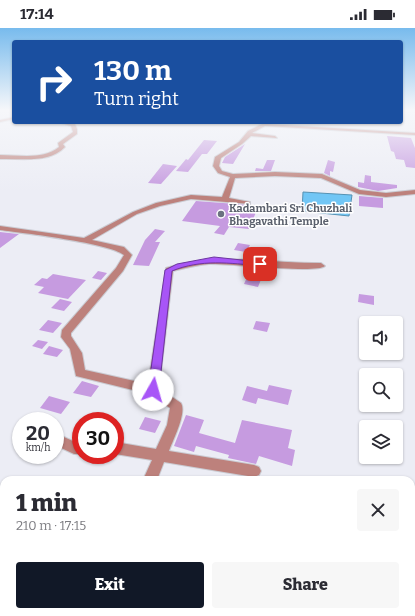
<!DOCTYPE html>
<meta charset="utf-8">
<style>
body{margin:0;font-family:Bitter,serif;background:#f7f7f7;color:#2b2b33;height:100vh;display:flex;flex-direction:column;font-size:15px;white-space:nowrap}
*{box-sizing:border-box;margin:0}
p{font-size:13px;color:#7c7c81}
.icon{flex:none;width:22px;height:22px;fill:none;stroke:currentColor;stroke-width:2;stroke-linecap:round;stroke-linejoin:round}
.map{position:relative;flex:1;overflow:hidden}
.drawer{position:absolute;left:0px;top:448px;width:415px;height:140px;display:flex;flex-direction:column;background:#fff;border-radius:12px 12px 0 0;box-shadow:0 1px 3px #0004}
.drawer>*{flex:none}
.top-card{position:absolute;left:12px;top:12px;width:391px;height:84px;border-radius:4px;box-shadow:0 1px 3px #0004;background:#1a4fa0;color:#fff;overflow:hidden}
.buttons{position:absolute;left:359px;top:288px;display:grid;gap:8px}
.buttons a{display:grid;place-items:center;width:44px;height:44px;border-radius:4px;background:#fff;box-shadow:0 1px 3px #0004;font-size:20px}
.speed{position:absolute;left:12px;top:384px;display:flex;gap:8px;font-size:20px;font-weight:700;text-align:center}
.speed>*{display:grid;place-content:center;width:52px;height:52px;border-radius:50%;background:#fff;box-shadow:0 1px 3px #0004;line-height:1}
.speed small{font-size:10px;font-weight:400}
.speed .limit{border:6px solid #d22;background:#fff;color:#111}
.pin{position:absolute;display:grid;place-items:center;width:34px;height:34px;color:#fff;margin:-17px;border-radius:8px;box-shadow:0 2px 6px #0006}
.me{position:absolute;width:44px;margin:-22px;rotate:7deg;stroke-linejoin:round;filter:drop-shadow(0 0 3px #0008)}
.turn{display:flex;align-items:center;gap:14px;height:84px;padding:0 16px;font-size:18px}
.turn .icon{width:52px;height:52px;stroke-width:2.5}
.turn b{display:block;font-size:28px;line-height:34px}
.round{display:grid;place-items:center;flex:none;width:42px;height:42px;border-radius:4px;background:#f7f7f7}
.summary{display:flex;align-items:center;justify-content:space-between;height:68px;padding:0 16px}
h1{font-size:24px;font-weight:800;line-height:30px}
.button{display:flex;gap:8px;margin-top:auto;padding:8px 16px}
.button a{flex:1;height:46px;border-radius:4px;background:#111827;color:#fff;font-size:16px;font-weight:800;line-height:46px;text-align:center}
.button a+a{background:#f7f7f7;color:#2b2b33}
.status{display:flex;justify-content:space-between;align-items:center;height:28px;padding:0 20px;background:#fff;direction:ltr}
.status svg{height:11px;fill:currentColor}
.map>svg:first-child{display:block}
.water{fill:#71c6f5;stroke:#5692b3}
.building{fill:#c69be0}
.lines{fill:none;stroke-linecap:round;stroke-linejoin:round}
.minor-casing{stroke:#cacbd2;stroke-width:2}
.minor{fill:#bd817c;fill-rule:evenodd}
.route{fill:#a855f7;stroke:#6d37a1}
.worship-dot{fill:#6b7280;stroke:#fff;stroke-width:1.5}
.labels{text-anchor:middle;stroke-width:3;stroke-linejoin:round;paint-order:stroke}
.far-worship-label{font-size:11px;font-weight:bold;fill:#5b616d;stroke:#fff;text-anchor:start}
</style>
<div class="status"><b>17:14</b><svg viewBox="0 0 49 12"><path d="M0 12V9h3v3zM5 12V6h3v6zM10 12V3h3v9zM15 12V0h3v12zM26 1h20v11H26zM47 4h2v5h-2z"/></svg></div>
<div class="map">
<svg width="415" height="588" viewBox="0 0 415 588">
<rect width="100%" height="100%" fill="#ecedf5"/>
<path class="water" d="M 303,164 L 352,167 L 349,188 L 302,183 Z"/>
<path class="building" d="M 387,108 L 411,110 L 415,120 L 415,140 L 406,139 L 404,132 L 396,131 L 394,124 L 391,123 Z
M 204,112 L 217,113 L 207,126 L 202,126 L 188,144 L 176,143 L 186,131 L 188,132 Z
M 245,116 L 233,136 L 222,135 L 225,129 Z
M 267,132 L 275,132 L 271,143 L 255,143 L 256,140 L 263,141 Z
M 328,132 L 335,134 L 333,144 L 330,143 L 330,148 L 324,145 Z
M 163,136 L 177,138 L 161,156 L 148,155 Z
M 365,147 L 371,148 L 371,154 L 397,157 L 397,160 L 378,163 L 358,159 L 358,154 L 364,155 Z
M 359,168 L 383,170 L 383,180 L 359,178 Z
M 196,173 L 250,177 L 259,177 L 249,201 L 229,199 L 224,207 L 214,205 L 220,198 L 182,193 Z
M 155,201 L 165,203 L 155,214 L 160,214 L 149,238 L 133,237 L 145,212 Z
M 0,204 L 18,206 L 19,206 L 0,220 Z
M 238,215 L 250,217 L 246,224 L 234,222 Z
M 98,243 L 107,245 L 101,252 L 92,250 Z
M 53,246 L 86,252 L 68,271 L 38,265 L 44,259 L 34,257 L 42,250 L 47,251 Z
M 248,247 L 262,249 L 258,259 L 244,256 Z
M 359,266 L 374,268 L 374,277 L 358,274 Z
M 60,271 L 72,274 L 64,283 L 51,280 Z
M 48,292 L 62,295 L 53,305 L 39,302 Z
M 256,293 L 270,295 L 267,304 L 253,301 Z
M 38,312 L 48,314 L 42,321 L 32,318 Z
M 49,318 L 63,322 L 57,329 L 43,326 Z
M 82,353 L 99,358 L 91,369 L 73,365 Z
M 269,357 L 292,362 L 288,377 L 258,370 L 256,376 L 242,372 L 247,358 L 267,363 Z
M 49,368 L 70,374 L 61,386 L 40,380 Z
M 186,387 L 204,392 L 199,405 L 235,415 L 242,392 L 292,402 L 288,420 L 295,422 L 292,438 L 259,428 L 256,436 L 228,430 L 229,427 L 196,418 L 194,424 L 174,418 Z
M 145,389 L 161,393 L 155,405 L 139,401 Z"/>
<g class="lines">
<defs>
<path id="minor" d="M 14,89 L 14,91 L 0,94 L 0,92 Z
M 58,94 L 75,96 L 77,101 L 77,106 L 63,116 L 65,119 C 49,136 21,130 0,131 L 0,127 C 20,127 43,132 59,119 L 58,115 L 73,104 L 71,98 Z
M 263,94 L 267,94 L 267,96 L 415,105 L 415,107 L 265,98 L 252,105 L 275,108 L 277,110 L 251,108 L 242,116 L 221,130 L 219,138 L 222,143 L 233,146 L 275,144 L 322,146 L 360,162 L 386,165 L 415,162 L 415,166 L 386,169 L 359,166 L 321,150 L 275,148 L 235,150 L 229,170 L 250,174 L 250,176 L 191,171 L 160,178 L 137,186 L 92,212 L 124,219 L 132,227 L 123,243 L 71,305 L 71,308 L 82,325 L 85,342 L 148,356 L 166,240 C 216,224 269,235 321,235 L 325,238 C 317,246 227,235 209,236 C 197,237 185,240 173,243 L 159,360 L 181,375 C 187,385 173,412 169,423 L 254,437 L 259,439 L 261,443 L 259,447 L 254,449 L 164,434 L 157,452 L 143,452 L 152,432 L 115,426 L 115,414 L 156,421 L 167,397 L 170,380 L 149,366 L 76,348 L 70,321 L 61,309 L 62,302 L 116,240 L 124,227 C 109,215 23,205 0,202 L 0,198 L 84,210 L 133,184 L 156,175 L 191,167 L 222,169 L 230,149 L 218,145 L 213,138 L 215,129 L 239,114 L 248,103 L 262,96 Z
M 55,405 L 75,414 L 81,414 L 81,426 L 74,426 L 55,417 Z
M 411,520 L 415,521 L 415,537 L 411,536 Z
M 4,540 L 4,560 L 0,562 L 0,542 Z"/>
</defs>
<use href="#minor" class="minor-casing"/>
<use href="#minor" class="minor"/>
</g>
<linearGradient id="sky" x2="0" y2="1"><stop stop-color="#78bbed"/><stop offset="0.5" stop-color="#f6f7fa"/><stop offset="1" stop-color="#f6f7fa" stop-opacity="0"/></linearGradient>
<rect width="415" height="164" fill="url(#sky)"/>
<path class="route" d="M 214,229 L 260,234 L 263,236 L 260,238 C 230,235 201,231 172,243 L 159,362 L 157,364 L 150,364 L 148,362 L 165,242 L 177,236 Z"/>
<circle class="worship-dot" cx="221" cy="186" r="4"/>
<g class="labels">
<g class="far-worship-label">
<text x="229" y="184">Kadambari Sri Chuzhali<tspan x="229" dy="13">Bhagavathi Temple</tspan></text>
</g>
</g>
</svg>
<div class="buttons">
<a><svg class="icon" aria-label="sound" viewBox="0 0 24 24"><path d="M4 9h4l5-4v14l-5-4H4zM17 9q2 3 0 6"/></svg></a>
<a><svg class="icon" aria-label="search" viewBox="0 0 24 24"><circle cx="10" cy="10" r="6"/><path d="M15 15l6 6"/></svg></a>
<a><svg class="icon" aria-label="layers" viewBox="0 0 24 24"><path d="M12 4l9 5-9 5-9-5zM3 14l9 5 9-5"/></svg></a>
</div>
<div class="speed"><div>20<small>km/h</small></div><div class="limit">30</div></div>
<div class="pin" style="left:260px;top:236px;background:#d93025"><svg class="icon" aria-label="arrive" viewBox="0 0 24 24"><path d="M6 21V4h12l-3 4 3 4H6"/></svg></div>
<svg class="me" style="left:153px;top:362px" viewBox="-20 -20 40 40"><circle r="19" fill="#fff"/><path d="M0-13L10 11 0 6-10 11z" fill="#a855f7"/></svg>
<div class="top-card">
<div class="turn"><svg class="icon" aria-label="right" viewBox="0 0 24 24"><path d="M7 20v-9h11M14 6l5 5-5 5"/></svg><div><b>130 m</b>Turn right</div></div>
</div>
<section class="drawer">
<div class="summary"><div><h1>1 min</h1><p>210 m · 17:15</p></div><a class="round"><svg class="icon" aria-label="close" viewBox="0 0 24 24"><path d="M6 6l12 12M18 6L6 18"/></svg></a></div>
<div class="button"><a>Exit</a><a>Share</a></div>
</section>
</div>
